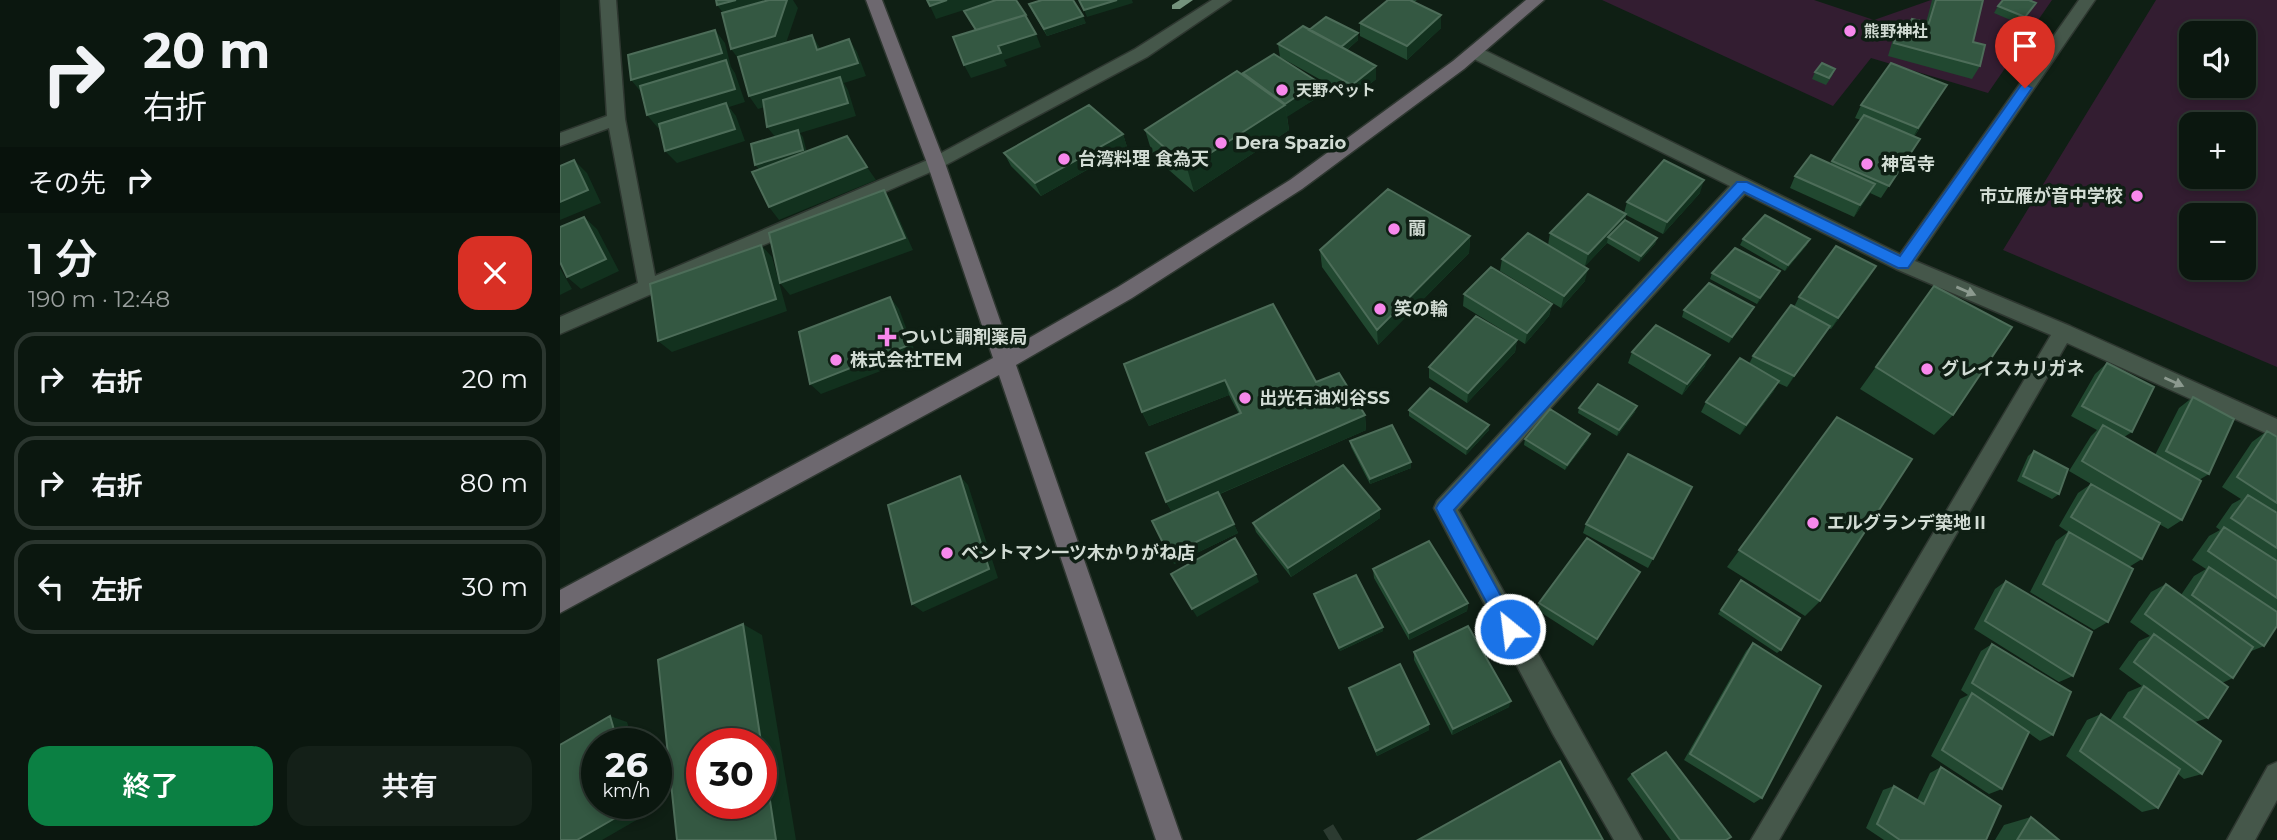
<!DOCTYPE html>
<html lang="ja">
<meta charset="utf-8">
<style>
body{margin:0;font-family:Montserrat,"Noto Sans JP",sans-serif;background:#142018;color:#f1f3f6;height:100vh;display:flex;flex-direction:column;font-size:26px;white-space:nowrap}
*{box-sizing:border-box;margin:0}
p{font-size:23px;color:#9a9f9e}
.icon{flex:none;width:38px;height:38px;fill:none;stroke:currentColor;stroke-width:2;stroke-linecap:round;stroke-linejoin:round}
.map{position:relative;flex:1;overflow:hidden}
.panel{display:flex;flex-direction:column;background:#0b170f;width:560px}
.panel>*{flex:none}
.guide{background:#0b170f;color:#f1f3f6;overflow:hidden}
.buttons{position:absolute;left:1619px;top:21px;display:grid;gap:14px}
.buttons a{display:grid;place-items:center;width:77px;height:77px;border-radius:14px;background:#0b170f;box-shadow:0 4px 10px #0003,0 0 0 2px #2b362f;font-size:35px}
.speed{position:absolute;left:21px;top:728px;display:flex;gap:14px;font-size:35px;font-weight:700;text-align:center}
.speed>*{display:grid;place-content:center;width:91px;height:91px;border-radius:50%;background:#0b170f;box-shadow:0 4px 10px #0003,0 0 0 2px #2b362f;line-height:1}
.speed small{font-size:18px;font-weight:400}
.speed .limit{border:10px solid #d22;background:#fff;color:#111}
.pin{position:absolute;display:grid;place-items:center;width:60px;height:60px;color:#fff;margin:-72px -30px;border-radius:50% 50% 50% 0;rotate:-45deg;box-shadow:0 0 7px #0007}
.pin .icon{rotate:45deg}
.me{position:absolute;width:77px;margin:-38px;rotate:331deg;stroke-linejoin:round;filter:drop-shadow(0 0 5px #0008)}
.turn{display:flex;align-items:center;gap:24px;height:147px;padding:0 28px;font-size:32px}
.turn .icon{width:91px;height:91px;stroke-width:2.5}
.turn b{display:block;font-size:49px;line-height:60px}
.then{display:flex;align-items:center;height:66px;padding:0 28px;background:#0003;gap:14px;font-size:26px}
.round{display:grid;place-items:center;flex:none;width:74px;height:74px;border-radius:21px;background:#142018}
.overview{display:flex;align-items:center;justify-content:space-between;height:119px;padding:0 28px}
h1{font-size:42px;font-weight:600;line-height:52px}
.action{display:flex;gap:14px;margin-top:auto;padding:14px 28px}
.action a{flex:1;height:80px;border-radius:21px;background:#0b8043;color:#fff;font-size:28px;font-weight:600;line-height:80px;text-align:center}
.action a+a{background:#142018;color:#f1f3f6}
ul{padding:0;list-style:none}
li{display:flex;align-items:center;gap:21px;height:94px;margin:0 14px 10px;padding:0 14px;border:4px solid #2b362f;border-radius:21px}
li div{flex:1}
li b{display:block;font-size:26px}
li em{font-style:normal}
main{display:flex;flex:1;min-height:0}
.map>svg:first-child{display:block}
.green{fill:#331d31;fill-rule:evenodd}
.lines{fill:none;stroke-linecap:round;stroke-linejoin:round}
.stream{fill:#74927c;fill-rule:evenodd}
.street-tunnel{stroke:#2c3b31;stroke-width:23;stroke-dasharray:23 11;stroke-linecap:butt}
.street-casing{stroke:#2e3730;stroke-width:3}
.secondary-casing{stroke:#2e3730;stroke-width:3}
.street{fill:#45574a;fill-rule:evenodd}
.secondary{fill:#6d686f;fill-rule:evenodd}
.wall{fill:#214830}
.shaded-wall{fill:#12311e}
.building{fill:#345842;stroke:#4d6d59;stroke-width:2;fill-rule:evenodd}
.oneway{fill:#8c9a8f}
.route{fill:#1a73e8;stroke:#114b97;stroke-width:2}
.poi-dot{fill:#f788ec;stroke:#0f1f14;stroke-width:2.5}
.labels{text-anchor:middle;stroke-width:7;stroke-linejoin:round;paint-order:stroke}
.far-poi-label{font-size:16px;font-weight:bold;fill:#d2dcd4;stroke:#0f1f14;text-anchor:start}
.poi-label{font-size:18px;font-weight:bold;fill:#d2dcd4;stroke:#0f1f14;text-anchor:start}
</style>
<main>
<section class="panel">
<div class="guide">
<div class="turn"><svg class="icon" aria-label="right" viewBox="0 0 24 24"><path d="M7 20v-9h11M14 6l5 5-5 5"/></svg><div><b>20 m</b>右折</div></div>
<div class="then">その先<svg class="icon" aria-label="right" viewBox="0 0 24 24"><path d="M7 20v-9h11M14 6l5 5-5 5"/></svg></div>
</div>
<div class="overview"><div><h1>1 分</h1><p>190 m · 12:48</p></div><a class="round" style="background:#d93025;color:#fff"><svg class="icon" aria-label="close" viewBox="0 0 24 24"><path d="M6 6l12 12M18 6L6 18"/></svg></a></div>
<ul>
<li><svg class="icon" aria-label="right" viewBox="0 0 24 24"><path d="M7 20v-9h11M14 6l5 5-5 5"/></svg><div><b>右折</b></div><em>20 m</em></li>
<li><svg class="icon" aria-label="right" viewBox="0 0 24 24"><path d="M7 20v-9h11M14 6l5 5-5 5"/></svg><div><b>右折</b></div><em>80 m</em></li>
<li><svg class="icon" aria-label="left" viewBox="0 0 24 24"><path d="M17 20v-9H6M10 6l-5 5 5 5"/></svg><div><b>左折</b></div><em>30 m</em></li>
</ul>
<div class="action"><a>終了</a><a>共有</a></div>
</section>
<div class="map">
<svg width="1717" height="840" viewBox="0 0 1717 840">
<rect width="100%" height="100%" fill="#0f1f14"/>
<path class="green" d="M 1042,0 L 1254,0 L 1314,20 L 1371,0 L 1492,0 L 1428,93 L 1311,58 L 1273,106 Z
M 1596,0 L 1717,0 L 1717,367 L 1443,250 ZM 1631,33 L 1684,33 L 1684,86 L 1631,86 ZM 1631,124 L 1684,124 L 1684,177 L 1631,177 ZM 1631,215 L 1684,215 L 1684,268 L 1631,268 Z"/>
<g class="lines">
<path class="stream" d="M 620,0 L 633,0 L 620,9 L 612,9 L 612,5 Z"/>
<path class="street-tunnel" d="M 769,840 L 779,834"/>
<defs>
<path id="street" d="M 40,0 L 56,0 L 65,119 L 95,276 L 370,159 L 575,49 L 652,0 L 671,0 L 587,57 L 382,167 L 0,334 L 0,317 L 78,283 L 49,128 L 0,146 L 0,133 L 47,116 Z
M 1519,0 L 1535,0 L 1355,261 L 1510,326 L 1717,419 L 1717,438 L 1507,343 L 1219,840 L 1191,840 L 1491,335 L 1336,269 L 1185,194 L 898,510 L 1082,840 L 1054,840 L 993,734 L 874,508 L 877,501 L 1170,186 L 910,57 L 908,53 L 910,49 L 922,49 L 1340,254 Z
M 1717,762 L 1717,800 L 1695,840 L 1667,840 L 1708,766 Z"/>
<path id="secondary" d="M 306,0 L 322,0 L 385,163 L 450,349 L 558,287 L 730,180 L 893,61 L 966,0 L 984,0 L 904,69 L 742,189 L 572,298 L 456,365 L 622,840 L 596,840 L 439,375 L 0,613 L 0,590 L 433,358 L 367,163 Z"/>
</defs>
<use href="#street" class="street-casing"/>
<use href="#secondary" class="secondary-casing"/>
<use href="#street" class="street"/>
<use href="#secondary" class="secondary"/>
</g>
<path class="wall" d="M 828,0 L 857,0 L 854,2 L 881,28 L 847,60 L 800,36 L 800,23 Z
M 1372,0 L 1423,0 L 1413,42 L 1420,66 L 1412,79 L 1328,56 L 1334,36 L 1341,23 L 1349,25 L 1352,19 L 1366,23 Z
M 469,4 L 526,23 L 487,36 L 472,11 Z
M 1438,6 L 1471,10 L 1460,24 L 1434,13 Z
M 749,30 L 798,33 L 798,40 L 787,50 L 816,79 L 793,98 L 720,57 L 718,44 Z
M 1275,69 L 1272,76 L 1266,85 L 1252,79 L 1255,72 Z
M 683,73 L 760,96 L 727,116 L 729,130 L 634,192 L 593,156 L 585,130 L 683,76 Z
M 1379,98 L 1354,137 L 1360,139 L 1321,198 L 1310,193 L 1294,217 L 1230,188 L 1235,176 L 1270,164 L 1301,120 L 1295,118 L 1301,105 Z
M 563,134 L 567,147 L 481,196 L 451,166 L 444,153 Z
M 1140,193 L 1103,234 L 1066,215 L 1065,220 L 1097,238 L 1095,244 L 1079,262 L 1047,243 L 1025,266 L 994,249 L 1025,281 L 1001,308 L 940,271 L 942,259 L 988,245 L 990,233 L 1064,213 L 1067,202 Z
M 910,236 L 909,253 L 818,345 L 762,267 L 760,250 Z
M 1183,239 L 1247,245 L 1225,271 L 1180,245 Z
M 1220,271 L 1217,277 L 1197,304 L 1150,279 L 1152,273 Z
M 1309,278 L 1271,329 L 1268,328 L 1227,387 L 1218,383 L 1213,392 L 1180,435 L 1141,412 L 1146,402 L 1189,364 L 1193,356 L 1234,307 L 1239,297 Z
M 1374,286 L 1393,415 L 1374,435 L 1300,389 Z
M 904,294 L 992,304 L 989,316 L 965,344 L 903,306 Z
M 1124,310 L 1191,313 L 1169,343 L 1122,317 Z
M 957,340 L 955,352 L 907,403 L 869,378 L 869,367 Z
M 1072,352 L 1145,366 L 1122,395 L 1068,363 Z
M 1547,363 L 1572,432 L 1564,437 L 1595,455 L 1619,408 L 1633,397 L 1649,474 L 1639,480 L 1622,520 L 1608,529 L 1599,524 L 1582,559 L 1569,567 L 1548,622 L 1534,630 L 1470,592 L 1496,541 L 1508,532 L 1499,526 L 1518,493 L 1531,484 L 1533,485 L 1509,471 L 1531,436 L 1537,430 L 1511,416 L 1535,374 Z
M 564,364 L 756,382 L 805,415 L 806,430 L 660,494 L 678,533 L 614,564 L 612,512 L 606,502 L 679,414 L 669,395 L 589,426 L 582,412 Z
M 1019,408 L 1075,412 L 1057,436 L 1018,413 Z
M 849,410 L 929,425 L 929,430 L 906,455 L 849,416 Z
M 1277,417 L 1260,601 L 1245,616 L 1167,567 Z
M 1707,431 L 1717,437 L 1717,611 L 1716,611 L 1704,646 L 1689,652 L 1673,678 L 1662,683 L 1648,718 L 1635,722 L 1642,774 L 1624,779 L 1617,773 L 1598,808 L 1582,812 L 1506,756 L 1527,720 L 1541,714 L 1550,720 L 1568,692 L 1582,686 L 1559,669 L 1579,641 L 1590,636 L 1570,622 L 1591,592 L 1606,584 L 1621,595 L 1634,576 L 1646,569 L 1632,560 L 1649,536 L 1660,530 L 1656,527 L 1672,504 L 1681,499 L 1662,487 L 1692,442 Z
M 1030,434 L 1028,440 L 1005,470 L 964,445 L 965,439 Z
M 790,441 L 851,468 L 810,484 L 791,447 Z
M 1474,451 L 1499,494 L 1492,499 L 1457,481 L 1468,456 Z
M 1132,487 L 1088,568 L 1023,533 L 1026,524 Z
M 820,509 L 820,518 L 731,577 L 696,532 L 693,523 Z
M 813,569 L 908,603 L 907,611 L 849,640 L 814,578 Z
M 1080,572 L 1033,646 L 977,610 L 979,603 Z
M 1181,580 L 1221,650 L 1217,653 L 1158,614 Z
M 1446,581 L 1513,676 L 1499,682 L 1414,629 L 1435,589 Z
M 754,594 L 823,627 L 823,631 L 780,651 Z
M 1193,643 L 1202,798 L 1194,803 L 1124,760 L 1186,651 Z
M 1432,644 L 1493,735 L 1480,741 L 1469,733 L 1442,789 L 1429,794 L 1371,756 L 1400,699 L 1408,695 L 1401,690 L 1421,651 Z
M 854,652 L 949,707 L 892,735 L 854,660 Z
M 789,688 L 869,730 L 817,756 L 790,694 Z
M 1381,767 L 1426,840 L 1324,840 L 1306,828 L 1323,790 L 1334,786 L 1357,800 L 1370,773 Z
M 1072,774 L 1166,840 L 1111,840 L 1067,779 Z
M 1471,817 L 1499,840 L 1435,840 L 1444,825 Z"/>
<path class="shaded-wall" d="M 176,0 L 221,0 L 167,18 L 157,5 Z
M 227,0 L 233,0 L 238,8 L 224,49 L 181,62 L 171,49 Z
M 387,0 L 435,0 L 376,19 L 370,6 Z
M 557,0 L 572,0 L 573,3 L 527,17 L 524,10 Z
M 881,15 L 881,28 L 847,60 L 847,46 Z
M 523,16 L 526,23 L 487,36 L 484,29 Z
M 155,30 L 165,43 L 171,67 L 175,73 L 185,102 L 169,107 L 176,116 L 185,141 L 117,163 L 105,151 L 167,107 L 98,128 L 87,115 L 82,93 L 71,80 Z
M 798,33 L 798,40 L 781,55 L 781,48 Z
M 476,34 L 481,47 L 444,60 L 447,66 L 411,78 L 404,65 L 438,46 Z
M 252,35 L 260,48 L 257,50 Z
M 289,39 L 297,52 L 306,76 L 284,83 L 288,90 L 296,116 L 240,133 L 243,137 L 248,157 L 201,171 L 195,165 L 217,139 L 207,127 L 282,84 L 198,109 L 189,96 Z
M 816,66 L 816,79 L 793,98 L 792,85 Z
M 758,82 L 760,96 L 727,117 L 725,104 Z
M 1387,85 L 1379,98 L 1351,141 L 1358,128 Z
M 725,105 L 729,130 L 634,192 L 627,168 Z
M 563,134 L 567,147 L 481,196 L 475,183 Z
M 14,160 L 27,173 L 41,203 L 0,220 L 0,202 Z
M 307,167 L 316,180 L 219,220 L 209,207 Z
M 1144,180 L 1140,193 L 1103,234 L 1107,222 Z
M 1315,184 L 1308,197 L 1294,217 L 1300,205 Z
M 324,190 L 332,203 L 353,250 L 230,295 L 220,283 Z
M 1066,214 L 1063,226 L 1048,237 L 1047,243 L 1025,266 L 1028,254 Z
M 24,217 L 37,229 L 59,271 L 21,289 L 7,277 Z
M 910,236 L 909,253 L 818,345 L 817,330 Z
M 1097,238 L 1095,244 L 1079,262 L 1081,256 Z
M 1250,239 L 1247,245 L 1225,271 L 1228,265 Z
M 201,245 L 212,257 L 227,311 L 112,352 L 98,341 Z
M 1316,266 L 1309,278 L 1271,329 L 1278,318 Z
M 0,268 L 12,289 L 0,295 Z
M 1028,269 L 1025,281 L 1001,308 L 1004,296 Z
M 1220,271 L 1217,277 L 1197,304 L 1200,298 Z
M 330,297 L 339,309 L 357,357 L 261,394 L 250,384 Z
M 992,304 L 989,316 L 965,344 L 967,333 Z
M 1194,307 L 1191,313 L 1169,343 L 1172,337 Z
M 1270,326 L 1263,337 L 1227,387 L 1234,376 Z
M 957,340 L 955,352 L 907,403 L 908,393 Z
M 1150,355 L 1145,366 L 1122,395 L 1127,384 Z
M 665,380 L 669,395 L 589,426 L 582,412 Z
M 1219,381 L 1213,392 L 1180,435 L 1186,425 Z
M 1077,406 L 1075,412 L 1057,436 L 1059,430 Z
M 805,415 L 806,430 L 613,514 L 606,502 Z
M 929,425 L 929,430 L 906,455 L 907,449 Z
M 1030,434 L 1028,440 L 1005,470 L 1007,465 Z
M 851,462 L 851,468 L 810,484 L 810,479 Z
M 400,476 L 408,485 L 438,578 L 363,612 L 352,604 Z
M 820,509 L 820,518 L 731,577 L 728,568 Z
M 674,524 L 678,533 L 614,564 L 609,555 Z
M 696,574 L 699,582 L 637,617 L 632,609 Z
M 908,603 L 907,611 L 849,640 L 849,633 Z
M 183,624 L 202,635 L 236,840 L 216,840 Z
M 823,627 L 823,631 L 780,651 L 779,648 Z
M 951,701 L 949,707 L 892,735 L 893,729 Z
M 50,716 L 67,722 L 74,744 L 58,744 Z
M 869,724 L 869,730 L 817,756 L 816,751 Z
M 76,803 L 92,803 L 94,810 L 42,840 L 17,840 Z"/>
<path class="building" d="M 156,0 L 176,0 L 157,5 Z
M 209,0 L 227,0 L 215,36 L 171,49 L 162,13 Z
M 367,0 L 387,0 L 370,6 Z
M 436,0 L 456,0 L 466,15 L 416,30 L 404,11 Z
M 482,0 L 513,0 L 523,16 L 484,29 L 469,4 Z
M 519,0 L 557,0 L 524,10 Z
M 828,0 L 850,0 L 881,15 L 847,46 L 800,23 Z
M 1376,0 L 1423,0 L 1413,42 L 1425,45 L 1420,66 L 1334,43 L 1341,23 L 1349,25 L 1352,19 L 1369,23 Z
M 1443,0 L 1469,0 L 1476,3 L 1465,17 L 1438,6 Z
M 465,15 L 476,34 L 438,46 L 441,53 L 404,65 L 393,37 Z
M 766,17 L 798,33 L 781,47 L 749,30 Z
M 743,26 L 816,66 L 792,85 L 718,44 Z
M 155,30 L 162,53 L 71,80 L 68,55 Z
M 252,35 L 257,50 L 289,39 L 298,63 L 189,96 L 178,57 Z
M 714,54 L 758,82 L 725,104 L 683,73 Z
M 166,60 L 175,89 L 87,115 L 80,86 Z
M 1262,63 L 1275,69 L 1269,78 L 1255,72 Z
M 1331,63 L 1387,85 L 1358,128 L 1301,105 Z
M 677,71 L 725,105 L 627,168 L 585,130 Z
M 280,77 L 288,103 L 207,127 L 203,100 Z
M 166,103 L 175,129 L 105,151 L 99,124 Z
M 529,105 L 563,134 L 475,183 L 444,153 Z
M 1304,115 L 1360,139 L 1329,186 L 1272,161 Z
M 238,130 L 243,150 L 195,165 L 191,144 Z
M 287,136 L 307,167 L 209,207 L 192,172 Z
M 1251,155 L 1315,184 L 1300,205 L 1235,176 Z
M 14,160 L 28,190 L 0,202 L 0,166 Z
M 1104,160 L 1144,180 L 1107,222 L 1067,202 Z
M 828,189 L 910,236 L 817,330 L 760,250 Z
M 324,190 L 345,238 L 220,283 L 209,233 Z
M 1028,194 L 1066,214 L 1028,254 L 990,233 Z
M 1205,215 L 1250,239 L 1228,265 L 1183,239 Z
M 24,217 L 46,259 L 7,277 L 0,262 L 0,227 Z
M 1065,220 L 1097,238 L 1081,256 L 1048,237 Z
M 968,233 L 1028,269 L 1004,296 L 942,259 Z
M 201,245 L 216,299 L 98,341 L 90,284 Z
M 1276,246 L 1316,266 L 1278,318 L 1239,297 Z
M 1175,248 L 1220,271 L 1200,298 L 1152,273 Z
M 931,267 L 992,304 L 967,333 L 904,294 Z
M 1149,283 L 1194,307 L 1172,337 L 1124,310 Z
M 1374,286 L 1452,327 L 1393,415 L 1316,367 Z
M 330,297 L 349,345 L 250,384 L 239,332 Z
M 713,304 L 756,382 L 779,373 L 805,415 L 606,502 L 586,453 L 681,413 L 665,380 L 582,412 L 564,364 Z
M 1231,305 L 1270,326 L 1234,376 L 1193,356 Z
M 916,316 L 957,340 L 908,393 L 869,367 Z
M 1096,325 L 1150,355 L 1127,384 L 1072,352 Z
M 1180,358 L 1219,381 L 1186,425 L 1146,402 Z
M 1547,363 L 1594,387 L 1572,432 L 1522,406 Z
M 1038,384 L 1077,406 L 1059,430 L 1019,408 Z
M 870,388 L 929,425 L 907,449 L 849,410 Z
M 1633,397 L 1674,419 L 1649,474 L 1606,451 Z
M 990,409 L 1030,434 L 1007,465 L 965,439 Z
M 1277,417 L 1352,459 L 1260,601 L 1179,550 Z
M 832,425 L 851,462 L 810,479 L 790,441 Z
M 1543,425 L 1641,481 L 1622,520 L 1522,461 Z
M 1707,431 L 1717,437 L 1717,503 L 1677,477 Z
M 1474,451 L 1508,469 L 1499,494 L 1463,476 Z
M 1068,454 L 1132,487 L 1093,559 L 1026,524 Z
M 783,465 L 820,509 L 728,568 L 693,523 Z
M 400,476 L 429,569 L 352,604 L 328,505 Z
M 1531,484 L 1600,523 L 1582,559 L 1511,517 Z
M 658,492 L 674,524 L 609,555 L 592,521 Z
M 1688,495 L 1717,513 L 1717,548 L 1671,518 Z
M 1664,527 L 1717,561 L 1717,598 L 1648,551 Z
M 1509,532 L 1573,569 L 1548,622 L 1483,584 Z
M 675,538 L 696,574 L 632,609 L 611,574 Z
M 1027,538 L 1080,572 L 1037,639 L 979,603 Z
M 869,541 L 908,603 L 849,633 L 813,569 Z
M 1649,567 L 1717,612 L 1717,626 L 1704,646 L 1632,595 Z
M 796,575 L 823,627 L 779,648 L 754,594 Z
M 1181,580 L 1240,618 L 1221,650 L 1161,610 Z
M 1446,581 L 1532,632 L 1513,676 L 1425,621 Z
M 1606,584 L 1693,647 L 1673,678 L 1585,614 Z
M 183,624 L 216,840 L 117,840 L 98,660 ZM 142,744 L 201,744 L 201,803 L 142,803 Z
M 908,626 L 951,701 L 893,729 L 854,652 Z
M 1594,634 L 1668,687 L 1648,718 L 1574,662 Z
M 1193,643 L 1261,686 L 1202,798 L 1130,754 Z
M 1432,644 L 1511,692 L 1493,735 L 1412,683 Z
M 840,664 L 869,724 L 816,751 L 789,688 Z
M 1584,686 L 1661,741 L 1642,774 L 1564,717 Z
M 1412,693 L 1469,732 L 1442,789 L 1382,750 Z
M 1541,714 L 1620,769 L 1598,808 L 1520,751 Z
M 50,716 L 58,744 L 37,744 L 37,803 L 76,803 L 76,806 L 17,840 L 0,840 L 0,745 Z
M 1106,752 L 1171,837 L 1166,840 L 1120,840 L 1072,774 Z
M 1000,761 L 1043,840 L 858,840 Z
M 1381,767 L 1441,806 L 1426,840 L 1340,840 L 1317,824 L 1334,786 L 1364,804 Z
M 1471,817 L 1499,840 L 1457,840 Z"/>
<defs><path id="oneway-solid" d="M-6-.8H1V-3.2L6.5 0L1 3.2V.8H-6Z" transform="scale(1.75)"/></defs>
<g class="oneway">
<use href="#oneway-solid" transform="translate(1406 291) rotate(23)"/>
<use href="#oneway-solid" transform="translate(1614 382) rotate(24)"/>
</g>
<path class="route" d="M 1465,84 L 1472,88 L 1470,91 L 1348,268 L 1338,268 L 1184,192 L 894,510 L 959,629 L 956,635 L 950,637 L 944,635 L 879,514 L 876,508 L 879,503 L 1177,182 L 1187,182 L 1340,256 L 1461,85 Z"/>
<g class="poi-dot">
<circle cx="1290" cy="31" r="7"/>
<circle cx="722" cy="90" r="7"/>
<circle cx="661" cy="143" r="7"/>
<circle cx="504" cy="159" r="7"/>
<circle cx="1307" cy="164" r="7"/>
<circle cx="1577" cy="196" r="7"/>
<circle cx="834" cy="229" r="7"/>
<circle cx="820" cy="309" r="7"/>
<path d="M323.5 326.5h7v7h7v7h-7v7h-7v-7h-7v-7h7z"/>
<circle cx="276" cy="360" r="7"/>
<circle cx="1367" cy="369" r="7"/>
<circle cx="685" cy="398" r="7"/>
<circle cx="1253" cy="523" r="7"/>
<circle cx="387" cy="553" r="7"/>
</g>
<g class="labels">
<g class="far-poi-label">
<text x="1304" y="37">熊野神社</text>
<text x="736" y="96">天野ペット</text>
</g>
<g class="poi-label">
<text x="675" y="149">Dera Spazio</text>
<text x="518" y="165">台湾料理 食為天</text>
<text x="1321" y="170">神宮寺</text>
<text x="1563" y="202" text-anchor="end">市立雁が音中学校</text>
<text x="848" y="235">蘭</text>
<text x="834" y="315">笑の輪</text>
<text x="341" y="343">ついじ調剤薬局</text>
<text x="290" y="366">株式会社TEM</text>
<text x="1381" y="375">グレイスカリガネ</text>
<text x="699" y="404">出光石油刈谷SS</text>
<text x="1267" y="529">エルグランデ築地Ⅱ</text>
<text x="401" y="559">ベントマン一ツ木かりがね店</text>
</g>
</g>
</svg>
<div class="buttons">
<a><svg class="icon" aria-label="sound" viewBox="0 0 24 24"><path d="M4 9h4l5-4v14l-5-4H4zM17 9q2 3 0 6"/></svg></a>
<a>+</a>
<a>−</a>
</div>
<div class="speed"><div>26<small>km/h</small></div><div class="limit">30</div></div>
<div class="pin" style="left:1465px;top:88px;background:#d93025"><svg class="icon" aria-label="arrive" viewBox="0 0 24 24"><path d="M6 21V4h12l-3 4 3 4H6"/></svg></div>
<svg class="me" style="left:950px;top:629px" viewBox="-20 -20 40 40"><circle r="17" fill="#1a73e8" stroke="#fff" stroke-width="3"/><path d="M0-11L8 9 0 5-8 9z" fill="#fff"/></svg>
</div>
</main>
